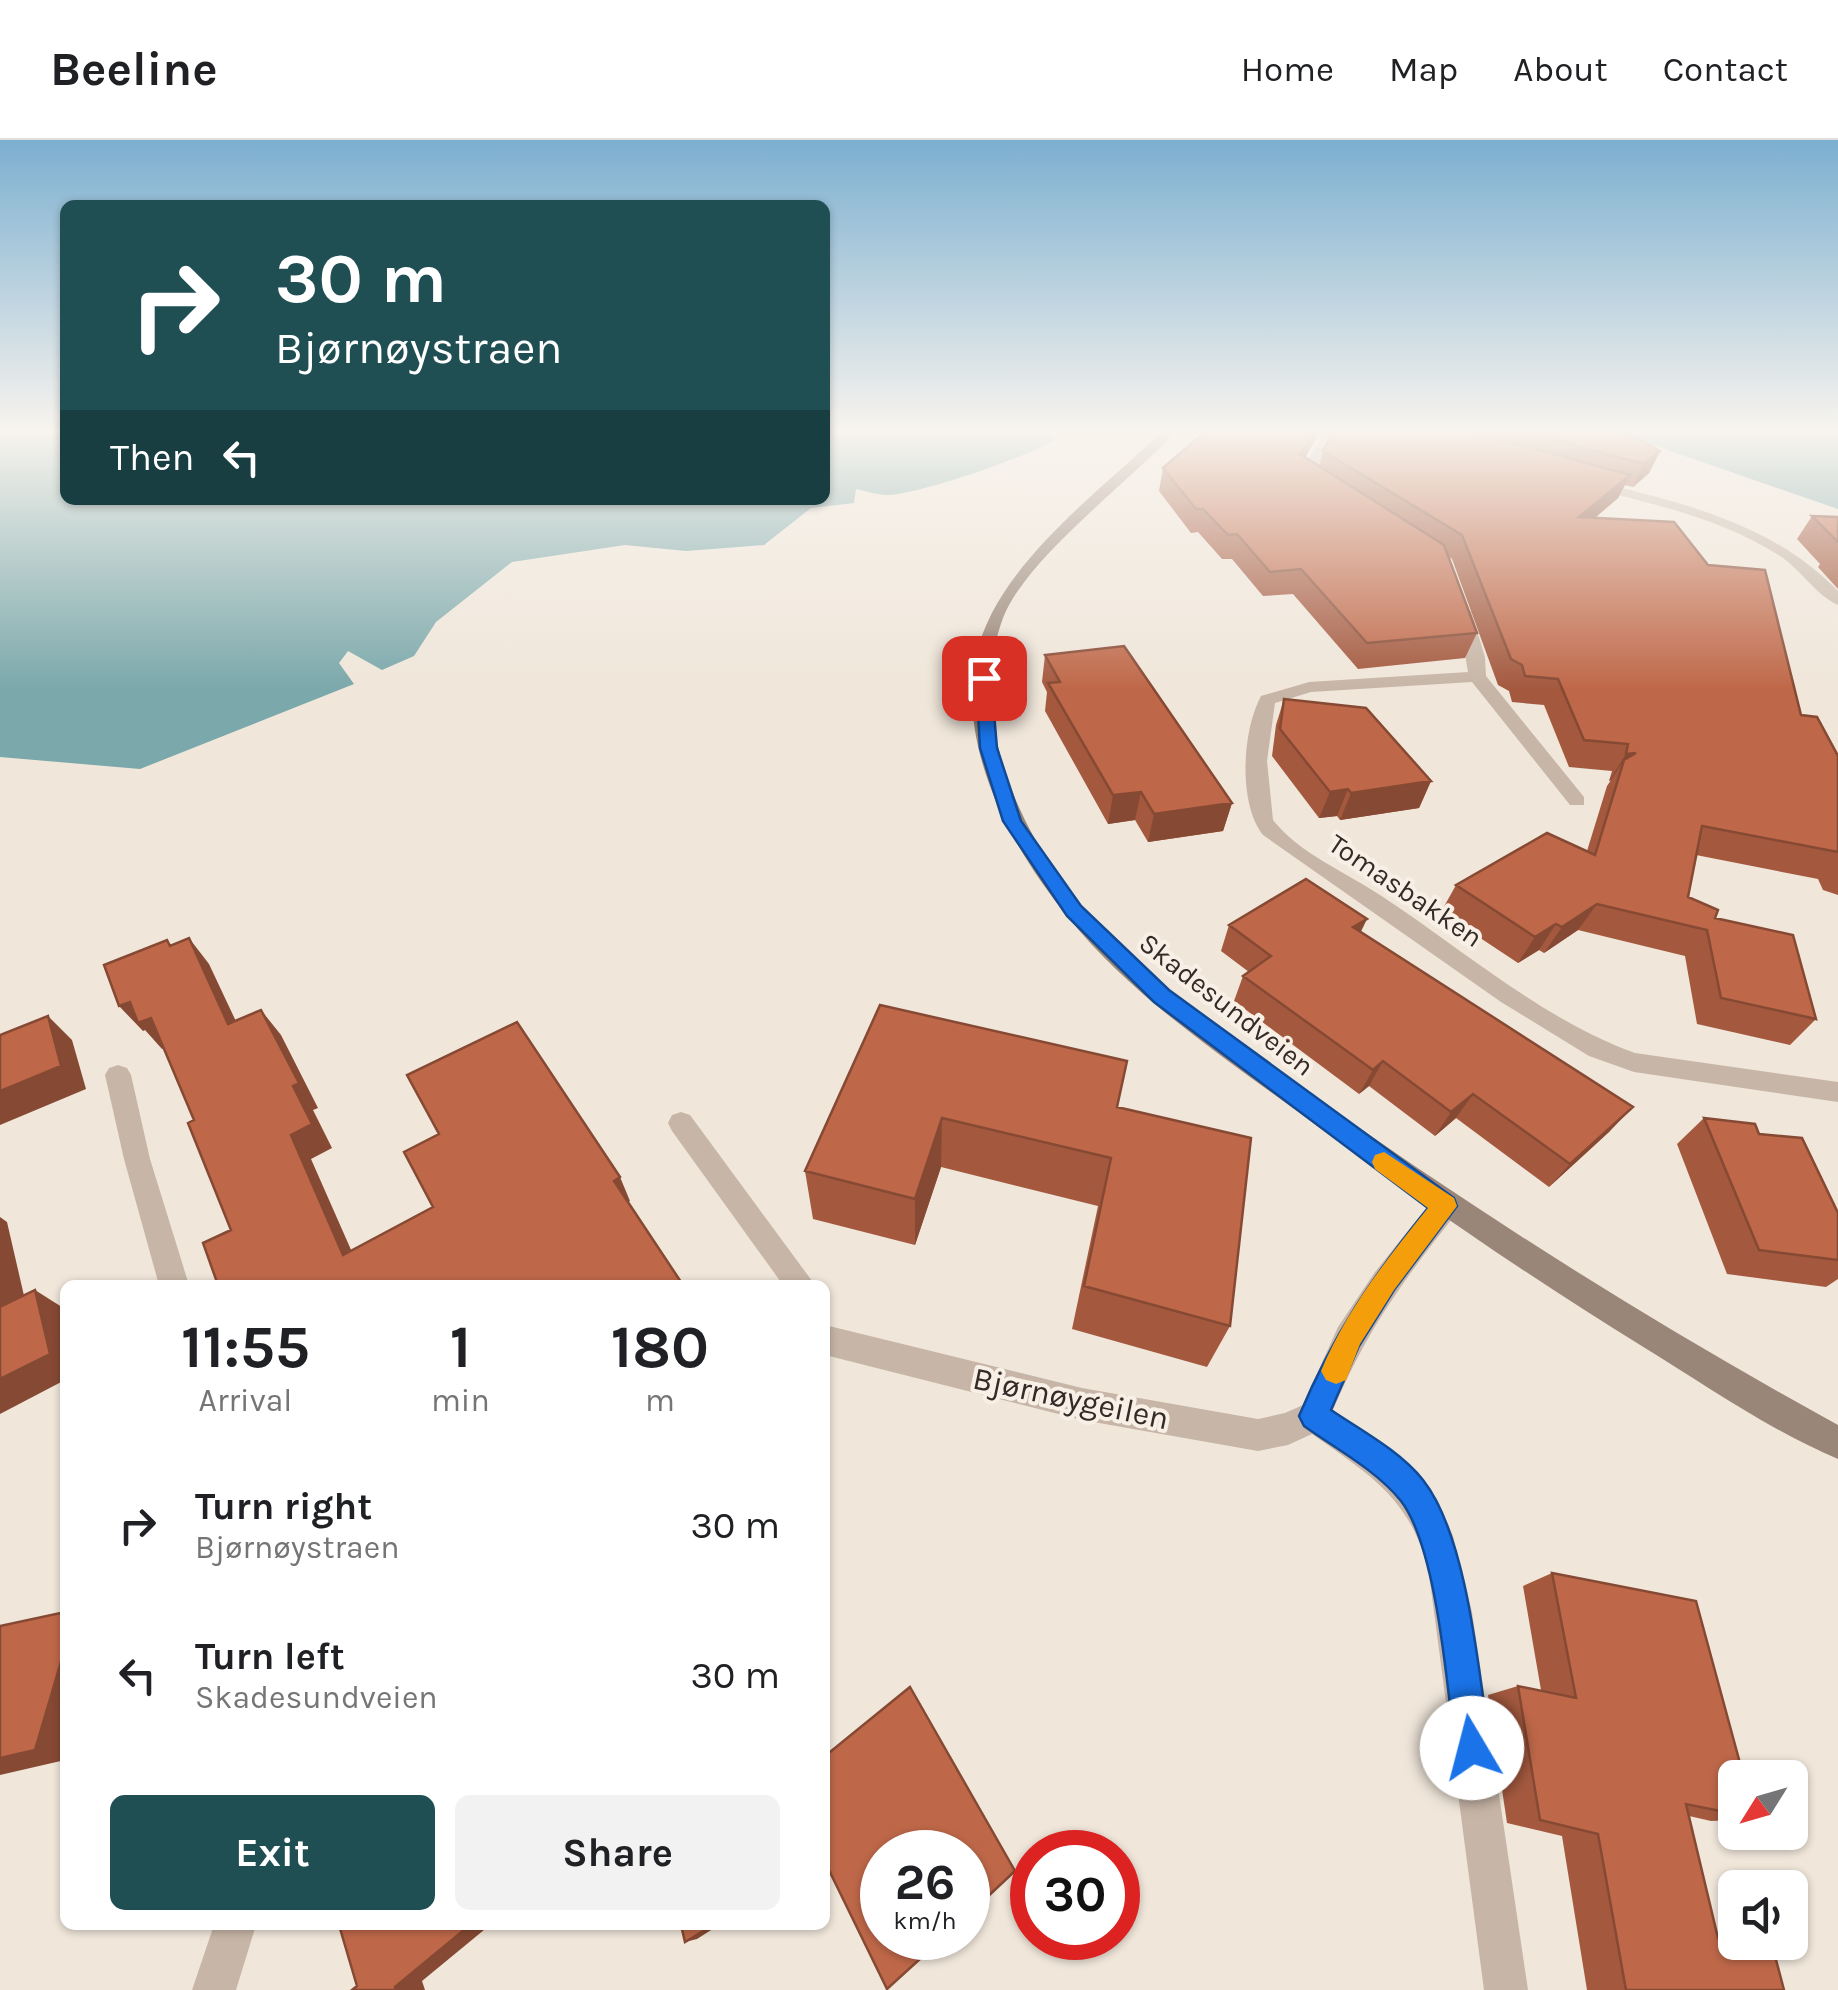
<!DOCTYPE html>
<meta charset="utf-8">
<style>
body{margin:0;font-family:Karla,sans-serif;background:#f2f2f2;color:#202124;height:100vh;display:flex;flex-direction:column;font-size:38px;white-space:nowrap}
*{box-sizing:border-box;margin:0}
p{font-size:32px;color:#757577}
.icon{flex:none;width:55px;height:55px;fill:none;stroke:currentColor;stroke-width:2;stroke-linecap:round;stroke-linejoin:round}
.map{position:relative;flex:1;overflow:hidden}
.panel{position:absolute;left:60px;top:1140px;width:770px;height:650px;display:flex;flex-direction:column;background:#fff;border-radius:15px;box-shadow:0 2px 8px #0004}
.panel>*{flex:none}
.guide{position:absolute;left:60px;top:60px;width:770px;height:305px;border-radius:15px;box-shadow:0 2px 8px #0004;background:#1f4e53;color:#fff;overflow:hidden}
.needle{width:65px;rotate:233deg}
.buttons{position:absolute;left:1718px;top:1620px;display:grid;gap:20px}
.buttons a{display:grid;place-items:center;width:90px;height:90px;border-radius:15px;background:#fff;box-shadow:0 2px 8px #0004;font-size:50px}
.speed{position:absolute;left:860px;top:1690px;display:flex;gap:20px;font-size:50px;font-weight:700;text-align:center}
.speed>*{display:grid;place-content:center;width:130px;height:130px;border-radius:50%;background:#fff;box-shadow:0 2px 8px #0004;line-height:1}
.speed small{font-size:25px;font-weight:400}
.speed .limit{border:15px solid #d22;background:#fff;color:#111}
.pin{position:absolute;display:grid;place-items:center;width:85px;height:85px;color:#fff;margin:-42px;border-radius:20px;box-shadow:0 5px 15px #0006}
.me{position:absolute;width:110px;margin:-55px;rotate:352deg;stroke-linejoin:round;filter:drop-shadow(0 0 8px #0008)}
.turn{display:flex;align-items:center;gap:35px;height:210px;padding:0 50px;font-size:45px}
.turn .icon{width:130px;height:130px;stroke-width:2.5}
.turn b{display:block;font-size:70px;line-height:85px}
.then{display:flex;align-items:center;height:95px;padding:0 50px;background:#0003;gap:20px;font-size:38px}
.eta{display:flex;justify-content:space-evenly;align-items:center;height:170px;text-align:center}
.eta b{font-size:60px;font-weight:700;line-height:70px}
.action{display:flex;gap:20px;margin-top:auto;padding:20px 50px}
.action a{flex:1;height:115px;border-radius:15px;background:#1f4e53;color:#fff;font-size:40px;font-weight:700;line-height:115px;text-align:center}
.action a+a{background:#f2f2f2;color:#202124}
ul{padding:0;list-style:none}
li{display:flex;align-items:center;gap:30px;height:150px;padding:0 50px}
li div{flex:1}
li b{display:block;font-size:38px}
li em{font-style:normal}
header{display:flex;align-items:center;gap:60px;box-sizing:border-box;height:140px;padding:0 50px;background:#fff;border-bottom:2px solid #e0e0e0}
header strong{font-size:48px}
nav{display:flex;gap:55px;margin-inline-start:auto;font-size:35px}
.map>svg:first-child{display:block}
.water{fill:#7ba8ab}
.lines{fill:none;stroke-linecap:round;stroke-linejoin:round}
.street{fill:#c7b6a7;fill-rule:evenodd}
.secondary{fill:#9a8678;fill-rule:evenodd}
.wall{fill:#a4593f}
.shaded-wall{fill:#864933}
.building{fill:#bf6849;stroke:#864933;stroke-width:2.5}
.route{fill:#1a73e8;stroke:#114b97;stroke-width:2.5}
.slow{fill:#f59e0b}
.labels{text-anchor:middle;stroke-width:8;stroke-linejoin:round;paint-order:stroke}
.street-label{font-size:28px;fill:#342b27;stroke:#f8f0e6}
.near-street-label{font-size:32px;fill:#342b27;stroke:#f8f0e6}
</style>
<header>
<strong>Beeline</strong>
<nav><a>Home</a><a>Map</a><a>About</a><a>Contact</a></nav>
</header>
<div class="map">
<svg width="1838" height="1850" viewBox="0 0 1838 1850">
<rect width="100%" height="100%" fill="#f0e6da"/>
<path class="water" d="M 0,290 L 65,290 L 65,360 L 825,360 L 825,290 L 1043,290 L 1058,299 C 1028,316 921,354 887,355 C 877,355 866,351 856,349 L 854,363 L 811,368 L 764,405 L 686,411 L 625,405 L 512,422 L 436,482 L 414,516 L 382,530 L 348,511 L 339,523 L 354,544 L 140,629 L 0,617 Z
M 1610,290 L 1838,290 L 1838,369 Z"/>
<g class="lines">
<path class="street" d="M 1326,290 L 1338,290 L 1312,335 L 1324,346 L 1317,350 L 1298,336 Z
M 1589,340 C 1679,362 1771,382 1838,451 L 1838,465 C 1817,456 1800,429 1780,416 C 1721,378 1651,363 1584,347 L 1584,341 Z
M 1457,468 L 1471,471 L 1485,517 L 1486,536 L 1584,657 L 1584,665 L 1570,665 L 1472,542 L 1311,552 L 1275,563 L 1267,621 L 1273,680 C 1299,713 1345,732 1380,755 C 1463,809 1541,879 1635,913 L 1838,942 L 1838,962 L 1634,932 L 1589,916 L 1501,862 L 1263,695 C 1238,663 1242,591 1261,556 L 1309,542 L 1468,532 Z
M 118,925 L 127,928 L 131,935 L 150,1019 L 189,1145 L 159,1145 L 124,1019 L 105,935 L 109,928 Z
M 681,972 L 690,975 L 815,1145 L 783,1145 L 672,991 L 668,983 L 672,975 Z
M 1445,1054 L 1455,1057 L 1459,1066 L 1455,1075 C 1402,1142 1367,1190 1333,1270 L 1415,1332 L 1438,1361 L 1453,1396 L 1472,1472 L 1528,1850 L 1484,1850 L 1429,1434 C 1412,1359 1371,1336 1312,1294 L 1288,1305 L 1258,1311 L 1082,1280 L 825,1215 L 825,1185 L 1082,1248 L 1258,1279 L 1285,1273 L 1303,1265 L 1338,1187 L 1375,1132 L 1435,1057 Z
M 214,1785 L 256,1785 L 236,1850 L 192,1850 Z"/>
<path class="secondary" d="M 1164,290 L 1177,290 C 1131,341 1026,418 1003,478 C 971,563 1007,663 1057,734 C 1122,824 1218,888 1307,951 C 1478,1073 1654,1184 1838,1285 L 1838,1319 C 1771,1291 1707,1246 1645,1208 C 1523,1133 1405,1051 1290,966 C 1212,909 1129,853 1068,777 C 1012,709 957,609 976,517 C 994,428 1099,352 1164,290 Z"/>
</g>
<path class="wall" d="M 1334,290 L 1622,290 L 1660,311 L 1649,333 L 1633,347 L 1625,345 L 1618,358 L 1595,378 L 1801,575 L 1838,616 L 1838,755 L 1823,750 L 1818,739 L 1696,715 L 1688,757 L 1715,778 L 1816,879 L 1790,905 L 1697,884 L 1685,816 L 1578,790 L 1544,813 L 1539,810 L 1518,823 L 1441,772 L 1456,745 L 1587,711 L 1607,646 L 1611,640 L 1609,641 L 1612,631 L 1569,627 L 1544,565 L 1512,562 L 1509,551 L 1498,545 L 1452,419 L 1449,417 L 1477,493 L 1465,518 L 1358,529 L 1293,454 L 1263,456 L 1232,419 L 1222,419 L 1198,392 L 1191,393 L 1159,351 L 1163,328 L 1306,317 L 1319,326 L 1323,311 Z
M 1812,376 L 1838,377 L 1838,449 L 1818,427 L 1820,424 L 1797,399 Z
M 1045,515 L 1232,663 L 1223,691 L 1148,702 L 1135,680 L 1108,684 L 1045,571 L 1047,552 L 1042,542 Z
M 1284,559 L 1431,641 L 1419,668 L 1340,680 L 1337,676 L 1319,678 L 1272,616 L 1276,585 Z
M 1229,785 L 1360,792 L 1610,991 L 1549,1047 L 1456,978 L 1435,996 L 1369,946 L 1359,954 L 1234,861 L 1243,836 L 1249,832 L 1221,811 Z
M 880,865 L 1117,967 L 1230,1186 L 1207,1227 L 1072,1189 L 1098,1066 L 941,1027 L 915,1105 L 813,1079 L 805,1031 Z
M 1704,978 L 1759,994 L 1838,1073 L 1838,1139 L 1826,1147 L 1727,1134 L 1677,1004 Z
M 1552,1433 L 1735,1638 L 1735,1680 L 1711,1681 L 1689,1676 L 1718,1798 L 1784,1850 L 1587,1850 L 1562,1696 L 1507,1683 L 1488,1555 L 1518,1546 L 1541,1550 L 1523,1446 Z"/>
<path class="shaded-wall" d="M 1315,290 L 1321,290 L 1294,337 L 1300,314 Z
M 1660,311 L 1649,333 L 1633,347 L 1644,324 Z
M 1630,335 L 1618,358 L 1567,401 L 1579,377 Z
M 1636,613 L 1624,620 L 1611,640 L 1609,641 L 1626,614 Z
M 1431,641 L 1419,668 L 1340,680 L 1351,653 Z
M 1348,649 L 1337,676 L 1319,678 L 1330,652 Z
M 1141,652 L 1135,680 L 1108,684 L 1113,655 Z
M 1232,663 L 1223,691 L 1148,702 L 1154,674 Z
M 1597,764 L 1578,790 L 1544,813 L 1562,787 Z
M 1367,779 L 1355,804 L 1353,787 Z
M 1556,784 L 1539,810 L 1518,823 L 1535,797 Z
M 189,798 L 209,824 L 249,909 L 228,884 Z
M 130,862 L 151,878 L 174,904 L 162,909 L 145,890 L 143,891 L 119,866 Z
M 261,870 L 281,895 L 318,968 L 313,970 L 332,1008 L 311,1019 L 363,1137 L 343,1115 L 291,995 Z
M 48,876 L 72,900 L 86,949 L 0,985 L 0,951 Z
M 1383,921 L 1369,946 L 1359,954 L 1373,930 Z
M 1473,954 L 1456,978 L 1435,996 L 1451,972 Z
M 1633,967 L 1610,991 L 1549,1047 L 1570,1024 Z
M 942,978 L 941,1027 L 915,1105 L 915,1059 Z
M 620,1037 L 630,1061 L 624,1064 L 614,1041 Z
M 0,1077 L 7,1082 L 31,1186 L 0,1167 Z
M 35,1150 L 65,1169 L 65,1240 L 0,1274 L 0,1239 Z
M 65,1508 L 65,1620 L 0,1635 L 0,1618 Z
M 470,1785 L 490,1785 L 422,1841 L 425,1850 L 396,1850 L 395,1847 Z
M 713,1785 L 719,1785 L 697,1799 L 685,1802 Z"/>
<path class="building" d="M 1207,290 L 1315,290 L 1300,314 L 1444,405 L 1477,493 L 1367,503 L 1301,429 L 1270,432 L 1237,394 L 1228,395 L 1203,369 L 1196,369 L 1163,328 Z
M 1334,290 L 1467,290 L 1630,335 L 1579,377 L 1674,382 L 1708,425 L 1765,430 L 1801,575 L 1817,577 L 1838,616 L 1838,712 L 1702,686 L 1688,757 L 1718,770 L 1715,778 L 1793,795 L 1816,879 L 1721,858 L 1707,790 L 1597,764 L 1562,787 L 1556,784 L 1535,797 L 1456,745 L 1547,693 L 1595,715 L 1624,620 L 1636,613 L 1626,614 L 1628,604 L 1584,600 L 1558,539 L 1525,536 L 1522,525 L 1511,519 L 1462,395 L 1323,311 Z
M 1520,290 L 1622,290 L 1660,311 L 1644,324 Z
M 1812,376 L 1838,377 L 1838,402 Z
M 1124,506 L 1232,663 L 1154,674 L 1141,652 L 1113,655 L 1048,543 L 1060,542 L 1045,515 Z
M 1284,559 L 1366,568 L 1431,641 L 1351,653 L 1348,649 L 1330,652 L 1280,589 Z
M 1306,739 L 1367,779 L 1353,787 L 1633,967 L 1570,1024 L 1473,954 L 1451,972 L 1383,921 L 1373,930 L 1243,836 L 1271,816 L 1229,785 Z
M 189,798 L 228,884 L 261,870 L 299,943 L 293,946 L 312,984 L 291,995 L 343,1115 L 433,1067 L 404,1012 L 439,994 L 407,935 L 517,882 L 620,1037 L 614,1041 L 683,1145 L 218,1145 L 203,1103 L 231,1090 L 188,983 L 194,980 L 151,878 L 138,883 L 130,862 L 119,866 L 104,825 L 167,800 L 170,806 Z
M 880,865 L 1127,921 L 1117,967 L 1251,998 L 1230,1186 L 1084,1146 L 1111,1018 L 942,978 L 915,1059 L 805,1031 Z
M 48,876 L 61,926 L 0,951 L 0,895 Z
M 1704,978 L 1755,984 L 1759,994 L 1802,998 L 1838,1073 L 1838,1120 L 1759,1110 Z
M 35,1150 L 50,1214 L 0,1239 L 0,1167 Z
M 1552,1433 L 1696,1461 L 1744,1638 L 1735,1638 L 1735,1674 L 1686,1664 L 1718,1798 L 1774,1812 L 1784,1850 L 1626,1850 L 1598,1694 L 1540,1680 L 1518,1546 L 1576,1558 Z
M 65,1472 L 65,1508 L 35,1610 L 0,1618 L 0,1486 Z
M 910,1547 L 1015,1731 L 968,1775 L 968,1712 L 882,1712 L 882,1798 L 943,1798 L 887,1849 L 825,1722 L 825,1616 Z
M 339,1785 L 470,1785 L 395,1847 L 396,1850 L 352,1850 L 357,1846 Z
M 681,1785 L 713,1785 L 685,1802 Z"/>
<linearGradient id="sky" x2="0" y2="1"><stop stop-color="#7cafd0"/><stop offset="0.53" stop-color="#f8f4ee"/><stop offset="1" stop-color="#f8f4ee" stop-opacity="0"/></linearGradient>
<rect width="1838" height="549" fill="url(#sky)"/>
<path class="route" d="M 984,534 L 991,538 L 997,608 L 1021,681 L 1081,766 L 1169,850 L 1454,1058 L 1457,1066 L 1394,1150 L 1359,1206 L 1331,1270 C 1362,1291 1400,1311 1423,1340 C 1468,1397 1479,1535 1490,1608 L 1485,1620 L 1472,1625 L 1460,1620 L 1455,1608 C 1447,1546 1437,1408 1401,1361 C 1376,1330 1336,1309 1304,1286 L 1299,1276 C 1334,1193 1372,1137 1428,1068 L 1154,862 L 1067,776 L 1003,681 L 980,608 L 976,538 Z"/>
<path class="slow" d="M 1384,1012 L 1454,1058 L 1457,1066 L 1394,1150 L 1360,1204 L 1346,1240 L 1336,1244 L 1326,1240 L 1321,1231 C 1347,1169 1386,1120 1428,1068 L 1375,1029 L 1372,1022 L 1375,1015 Z"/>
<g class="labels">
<g class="street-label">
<text transform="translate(1406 750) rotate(34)" y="10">Tomasbakken</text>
<text transform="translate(1227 864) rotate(38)" y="10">Skadesundveien</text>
</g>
<g class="near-street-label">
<text transform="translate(1071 1258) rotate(12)" y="11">Bjørnøygeilen</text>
</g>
</g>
</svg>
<div class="buttons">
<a><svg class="needle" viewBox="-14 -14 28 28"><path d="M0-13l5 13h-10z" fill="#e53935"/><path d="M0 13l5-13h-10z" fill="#757577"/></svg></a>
<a><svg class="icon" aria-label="sound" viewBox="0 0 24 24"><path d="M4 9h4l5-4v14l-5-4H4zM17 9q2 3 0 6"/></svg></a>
</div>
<div class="speed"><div>26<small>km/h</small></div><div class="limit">30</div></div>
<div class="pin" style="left:984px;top:538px;background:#d93025"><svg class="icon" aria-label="arrive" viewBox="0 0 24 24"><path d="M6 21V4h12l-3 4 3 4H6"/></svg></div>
<svg class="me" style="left:1472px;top:1608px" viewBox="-20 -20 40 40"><circle r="19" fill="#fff"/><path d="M0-13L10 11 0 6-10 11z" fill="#1a73e8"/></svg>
<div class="guide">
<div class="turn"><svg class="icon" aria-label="right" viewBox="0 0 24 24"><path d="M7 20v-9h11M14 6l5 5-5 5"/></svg><div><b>30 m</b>Bjørnøystraen</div></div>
<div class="then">Then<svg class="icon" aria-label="left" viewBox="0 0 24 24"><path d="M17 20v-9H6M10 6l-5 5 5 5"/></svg></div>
</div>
<section class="panel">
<div class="eta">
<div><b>11:55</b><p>Arrival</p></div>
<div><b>1</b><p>min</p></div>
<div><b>180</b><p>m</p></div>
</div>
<ul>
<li><svg class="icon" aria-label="right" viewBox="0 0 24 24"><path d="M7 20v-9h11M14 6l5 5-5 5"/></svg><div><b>Turn right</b><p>Bjørnøystraen</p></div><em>30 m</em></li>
<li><svg class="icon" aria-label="left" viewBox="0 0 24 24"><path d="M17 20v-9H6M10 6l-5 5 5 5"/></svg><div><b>Turn left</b><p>Skadesundveien</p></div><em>30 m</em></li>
</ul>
<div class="action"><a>Exit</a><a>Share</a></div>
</section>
</div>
